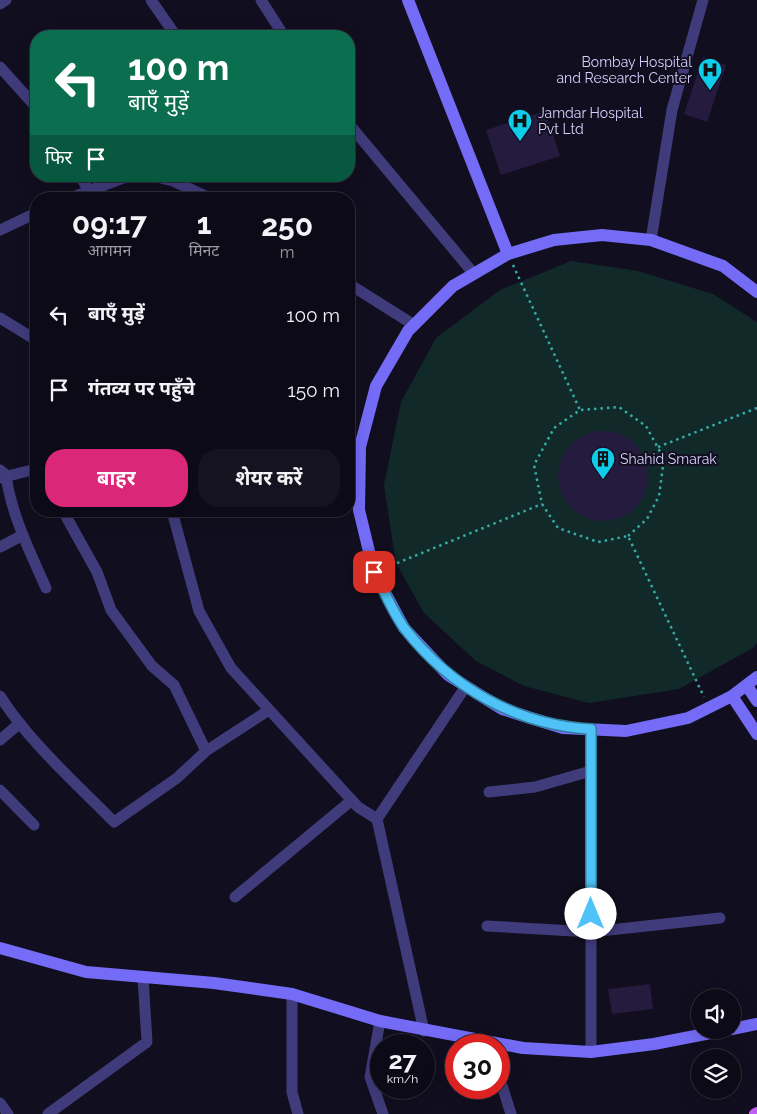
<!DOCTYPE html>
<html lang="hi">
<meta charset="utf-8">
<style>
body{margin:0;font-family:Raleway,"Noto Sans Devanagari",sans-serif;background:#161320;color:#f1f3f6;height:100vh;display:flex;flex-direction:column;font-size:19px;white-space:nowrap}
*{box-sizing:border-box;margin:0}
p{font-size:16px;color:#9a9aa1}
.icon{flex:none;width:28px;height:28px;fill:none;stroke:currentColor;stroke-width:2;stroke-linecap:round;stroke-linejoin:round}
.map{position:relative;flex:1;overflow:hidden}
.sheet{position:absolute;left:30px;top:192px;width:325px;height:325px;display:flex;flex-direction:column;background:#0d0a17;border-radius:20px;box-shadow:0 5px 20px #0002,0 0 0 1px #2d2b36}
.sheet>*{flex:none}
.top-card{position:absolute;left:30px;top:30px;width:325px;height:152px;border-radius:20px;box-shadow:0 5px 20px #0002,0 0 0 1px #2d2b36;background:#0b6e4f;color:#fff;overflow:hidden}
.controls{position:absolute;left:691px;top:989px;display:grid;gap:10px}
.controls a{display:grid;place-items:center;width:50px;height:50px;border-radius:50%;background:#0d0a17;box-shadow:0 5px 20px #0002,0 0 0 1px #2d2b36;font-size:25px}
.speed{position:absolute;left:370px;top:1034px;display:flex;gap:10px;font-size:25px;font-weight:700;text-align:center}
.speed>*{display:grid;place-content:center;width:65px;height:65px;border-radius:50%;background:#0d0a17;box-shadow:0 5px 20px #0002,0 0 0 1px #2d2b36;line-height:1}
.speed small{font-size:12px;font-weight:400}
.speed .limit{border:8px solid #d22;background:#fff;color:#111}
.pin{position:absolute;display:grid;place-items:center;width:42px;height:42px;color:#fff;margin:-21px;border-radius:10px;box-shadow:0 2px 8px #0006}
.me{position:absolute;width:55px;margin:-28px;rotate:0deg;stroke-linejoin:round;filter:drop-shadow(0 0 4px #0008)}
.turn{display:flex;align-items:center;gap:18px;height:105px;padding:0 15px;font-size:22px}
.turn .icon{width:65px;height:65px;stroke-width:2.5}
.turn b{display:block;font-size:35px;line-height:42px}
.then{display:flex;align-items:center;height:48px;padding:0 15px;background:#0003;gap:10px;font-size:19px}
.eta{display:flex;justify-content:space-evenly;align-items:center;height:85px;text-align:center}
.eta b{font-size:30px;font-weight:700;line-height:35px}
.button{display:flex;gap:10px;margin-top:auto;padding:10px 15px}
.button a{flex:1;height:58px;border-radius:20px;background:#db2777;color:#fff;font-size:20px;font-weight:700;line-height:58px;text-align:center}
.button a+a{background:#161320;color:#f1f3f6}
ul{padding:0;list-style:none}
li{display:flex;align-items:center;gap:15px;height:75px;padding:0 15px}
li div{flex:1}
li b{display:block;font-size:19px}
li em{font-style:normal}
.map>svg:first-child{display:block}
.green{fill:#112929}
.building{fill:#241b3f}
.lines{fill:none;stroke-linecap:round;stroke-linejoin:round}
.path{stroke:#35aba7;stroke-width:2.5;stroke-dasharray:2.5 4;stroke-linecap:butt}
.street{stroke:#403c7c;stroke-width:11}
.secondary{stroke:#746cf6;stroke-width:12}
.primary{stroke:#c25df6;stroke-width:12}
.route-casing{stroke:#337fa1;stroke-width:12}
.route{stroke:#4fc3f7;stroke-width:9}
.labels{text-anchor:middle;stroke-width:4;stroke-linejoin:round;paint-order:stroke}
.poi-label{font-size:14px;fill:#d6cffc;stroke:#110e1f;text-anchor:start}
</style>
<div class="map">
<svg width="757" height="1114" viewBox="0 0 757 1114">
<rect width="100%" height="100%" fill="#110e1f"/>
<path class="green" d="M 571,261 L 638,271 L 713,294 L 757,322 L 757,643 L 753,648 L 679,689 L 589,703 L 524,686 L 476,661 L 424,613 L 396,563 L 384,485 L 401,402 L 436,338 L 500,290 Z"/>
<path class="building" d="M 703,57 L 726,65 L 707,122 L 684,114 Z
M 545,111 L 560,156 L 501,175 L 486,130 Z
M558 476a45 45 0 1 1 90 0a45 45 0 1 1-90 0Z
M 650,984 L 653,1009 L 612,1014 L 608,989 Z"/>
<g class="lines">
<path class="path" d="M 513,265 L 580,410
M 658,447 L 757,408
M 628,536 L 647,519 L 659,496 L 664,459 L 646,426 L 619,407 L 580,410 L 554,428 L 534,465 L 542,504 L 558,528 L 598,542 L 628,536 L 704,697
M 385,568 L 542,504"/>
<path class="street" d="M 151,0 L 176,36
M 261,0 L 284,36
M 0,4 L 6,0
M 0,67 L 36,107
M 349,124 L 474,274
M 80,176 L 88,189
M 152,176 L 173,181 L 212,199
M 68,199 L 123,178 L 137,176
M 0,230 L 36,213
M 651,240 L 672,110 L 703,0
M 349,284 L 414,325
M 0,318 L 36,340
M 349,459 L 359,462
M 0,470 L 6,475 C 11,514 30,552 46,588
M 0,478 L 36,469
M 63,511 L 97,572 L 111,610 L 152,666 L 174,685 L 206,751
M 172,511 L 199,611 L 231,668 L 358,807 L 377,819
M 0,547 L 23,535
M 0,696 C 30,743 75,782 114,822 L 177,778 L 206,751 L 269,710
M 0,740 L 20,723
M 0,790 L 34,825
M 489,792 L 535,787 L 591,771
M 235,897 L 352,800
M 487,926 L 591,932 L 720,918
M 292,994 L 292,1092 L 298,1114
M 380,1021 L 370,1077 L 383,1114
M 424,1031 L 377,819 L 466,686
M 591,1052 L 591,729
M 499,1076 L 511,1114
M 0,1103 L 8,1114
M 48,1114 L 147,1042 L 143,977"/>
<path class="secondary" d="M 408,0 L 508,254
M 757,292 L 723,266 L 651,240 L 602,235 L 554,240 L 508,254 L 453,286 L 408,331 L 376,386 L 360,447 L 359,510 L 374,572 L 404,628 L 448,675 L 502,709 L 563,728 L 626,731 L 688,718 L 732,696 L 757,677
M 747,686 L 757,701
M 732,696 L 757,734
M 0,948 L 86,972 L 214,983 L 292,994 L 380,1021 L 523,1048 L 591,1052 L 654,1044 L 726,1030
M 732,1029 L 757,1024"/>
<path class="primary" d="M 755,1114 L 757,1113"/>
</g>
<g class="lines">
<defs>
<path id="route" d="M 374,572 C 384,590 393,613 405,629 C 451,688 517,725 591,729 L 591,914"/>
</defs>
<use href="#route" class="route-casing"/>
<use href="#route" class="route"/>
</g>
<defs>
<symbol id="hospital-pin" viewBox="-11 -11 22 30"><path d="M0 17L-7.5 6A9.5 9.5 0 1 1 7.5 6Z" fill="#0eccea" stroke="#110e1f"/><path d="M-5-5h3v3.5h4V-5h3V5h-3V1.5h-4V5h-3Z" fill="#111"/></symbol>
<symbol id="building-pin" viewBox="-11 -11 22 30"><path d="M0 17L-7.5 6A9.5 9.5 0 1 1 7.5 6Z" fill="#0eccea" stroke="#110e1f"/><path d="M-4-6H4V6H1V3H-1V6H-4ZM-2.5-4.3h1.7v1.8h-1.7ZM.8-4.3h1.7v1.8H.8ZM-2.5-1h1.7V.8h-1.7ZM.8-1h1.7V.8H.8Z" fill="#111"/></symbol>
</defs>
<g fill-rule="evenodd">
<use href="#hospital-pin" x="696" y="56" width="28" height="38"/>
<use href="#hospital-pin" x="506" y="107" width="28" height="38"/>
<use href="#building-pin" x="589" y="445" width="28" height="38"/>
</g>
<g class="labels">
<g class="poi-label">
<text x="692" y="67" text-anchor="end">Bombay Hospital<tspan x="692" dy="16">and Research Center</tspan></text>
<text x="538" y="118">Jamdar Hospital<tspan x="538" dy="16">Pvt Ltd</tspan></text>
<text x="620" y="464">Shahid Smarak</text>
</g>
</g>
</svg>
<div class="controls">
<a><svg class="icon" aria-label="sound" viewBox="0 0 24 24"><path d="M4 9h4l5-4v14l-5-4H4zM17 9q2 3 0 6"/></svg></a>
<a><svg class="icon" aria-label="layers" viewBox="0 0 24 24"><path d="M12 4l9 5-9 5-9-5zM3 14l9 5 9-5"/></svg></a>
</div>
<div class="speed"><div>27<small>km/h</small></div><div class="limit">30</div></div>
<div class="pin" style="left:374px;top:572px;background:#d93025"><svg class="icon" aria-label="arrive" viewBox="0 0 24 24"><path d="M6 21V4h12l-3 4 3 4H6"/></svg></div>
<svg class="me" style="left:591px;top:914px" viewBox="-20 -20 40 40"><circle r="19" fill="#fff"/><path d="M0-13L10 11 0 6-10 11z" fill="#4fc3f7"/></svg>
<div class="top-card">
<div class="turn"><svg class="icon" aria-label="left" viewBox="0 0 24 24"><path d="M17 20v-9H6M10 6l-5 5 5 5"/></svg><div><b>100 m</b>बाएँ मुड़ें</div></div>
<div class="then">फिर<svg class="icon" aria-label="arrive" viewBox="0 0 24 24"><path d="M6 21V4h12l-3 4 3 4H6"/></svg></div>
</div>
<section class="sheet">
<div class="eta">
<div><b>09:17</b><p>आगमन</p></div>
<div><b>1</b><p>मिनट</p></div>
<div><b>250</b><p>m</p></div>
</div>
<ul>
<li><svg class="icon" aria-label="left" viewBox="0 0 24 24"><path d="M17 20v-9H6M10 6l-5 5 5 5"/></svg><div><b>बाएँ मुड़ें</b></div><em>100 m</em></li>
<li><svg class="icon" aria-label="arrive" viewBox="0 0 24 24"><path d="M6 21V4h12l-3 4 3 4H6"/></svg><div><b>गंतव्य पर पहुँचे</b></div><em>150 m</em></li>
</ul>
<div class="button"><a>बाहर</a><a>शेयर करें</a></div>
</section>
</div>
